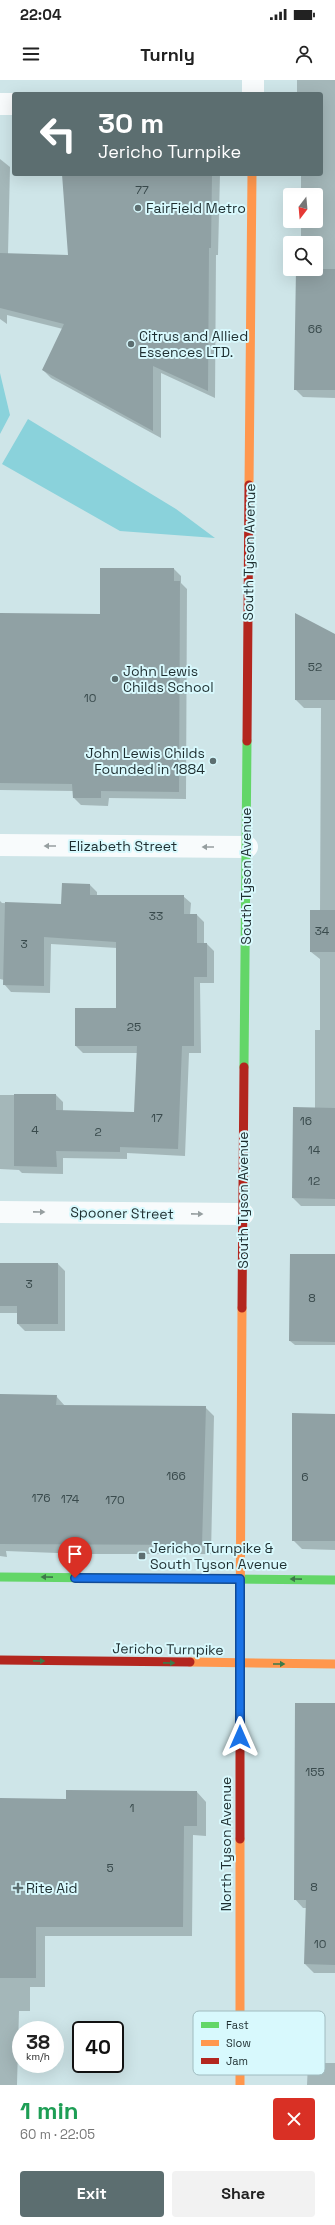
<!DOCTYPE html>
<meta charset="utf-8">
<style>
body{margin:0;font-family:"Space Grotesk",sans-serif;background:#f2f2f2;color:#222;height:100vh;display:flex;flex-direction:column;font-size:15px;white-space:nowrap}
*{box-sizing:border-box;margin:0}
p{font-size:13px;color:#767676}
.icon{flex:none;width:22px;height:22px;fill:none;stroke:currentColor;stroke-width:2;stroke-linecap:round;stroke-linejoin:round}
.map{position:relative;height:2005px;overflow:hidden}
.panel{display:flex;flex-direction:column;background:#fff;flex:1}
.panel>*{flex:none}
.guide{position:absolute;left:12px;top:12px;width:311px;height:84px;border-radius:4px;box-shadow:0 4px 16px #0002;background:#5c6e70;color:#fff;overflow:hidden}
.needle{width:26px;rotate:196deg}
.controls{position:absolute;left:283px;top:108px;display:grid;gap:8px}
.controls a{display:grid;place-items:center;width:40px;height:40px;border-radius:4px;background:#fff;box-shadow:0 4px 16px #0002;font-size:20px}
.speed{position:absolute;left:12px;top:1941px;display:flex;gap:8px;font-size:20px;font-weight:700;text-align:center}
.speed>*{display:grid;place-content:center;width:52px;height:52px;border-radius:50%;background:#fff;box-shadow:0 4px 16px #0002;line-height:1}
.speed small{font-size:10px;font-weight:400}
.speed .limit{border:2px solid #111;border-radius:6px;background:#fff;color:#111}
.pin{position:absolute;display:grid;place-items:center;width:34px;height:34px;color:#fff;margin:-41px -17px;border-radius:50% 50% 50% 0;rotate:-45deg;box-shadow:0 0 4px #0007}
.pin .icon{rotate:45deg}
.me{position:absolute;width:44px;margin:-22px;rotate:0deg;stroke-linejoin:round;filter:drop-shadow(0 0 3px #0008)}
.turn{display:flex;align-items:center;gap:14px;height:84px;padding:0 20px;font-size:18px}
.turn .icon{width:52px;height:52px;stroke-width:2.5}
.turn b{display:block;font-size:28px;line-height:34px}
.round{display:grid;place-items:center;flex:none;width:42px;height:42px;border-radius:4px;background:#f2f2f2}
.summary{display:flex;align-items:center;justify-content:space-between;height:68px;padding:0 20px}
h1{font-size:24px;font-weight:700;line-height:30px;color:#1e9e55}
.primary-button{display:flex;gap:8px;margin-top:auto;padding:8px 20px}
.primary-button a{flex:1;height:46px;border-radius:4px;background:#5c6e70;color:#fff;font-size:16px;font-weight:700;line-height:46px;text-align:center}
.primary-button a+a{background:#f2f2f2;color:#222}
.status{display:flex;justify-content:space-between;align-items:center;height:28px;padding:0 20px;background:#fff;direction:ltr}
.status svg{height:11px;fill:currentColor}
header{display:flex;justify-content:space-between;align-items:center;height:52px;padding:0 20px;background:#fff;font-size:18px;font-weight:700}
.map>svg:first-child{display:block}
.green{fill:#8ad2db}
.shadow{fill:#0003}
.building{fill:#90a1a4}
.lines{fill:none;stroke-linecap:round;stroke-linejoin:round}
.street{stroke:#f8fbfc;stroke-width:22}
.fast{stroke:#63d668;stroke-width:9}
.slow{stroke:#ff974d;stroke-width:9}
.jam{stroke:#b3261e;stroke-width:9}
.oneway{fill:#969fa0}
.oneway2{fill:#3d7a49}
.route-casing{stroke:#114b97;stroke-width:10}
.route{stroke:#1a73e8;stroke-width:7}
.poi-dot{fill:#5c6e70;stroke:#d8f9fd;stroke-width:1.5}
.labels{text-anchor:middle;stroke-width:4;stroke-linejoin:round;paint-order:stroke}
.number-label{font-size:12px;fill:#3a4b4d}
.poi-label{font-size:14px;fill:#1e2e30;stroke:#d8f9fd;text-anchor:start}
.street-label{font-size:14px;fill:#1e2e30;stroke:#d8f9fd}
.key{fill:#d8f9fd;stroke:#a0bcc0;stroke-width:1}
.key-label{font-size:11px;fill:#1e2e30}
</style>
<div class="status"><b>22:04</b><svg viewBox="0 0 49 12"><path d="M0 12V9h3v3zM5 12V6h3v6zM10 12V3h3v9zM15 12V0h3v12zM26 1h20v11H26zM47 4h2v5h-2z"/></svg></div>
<header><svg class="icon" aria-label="menu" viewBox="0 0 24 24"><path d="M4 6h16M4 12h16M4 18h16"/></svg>Turnly<svg class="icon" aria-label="person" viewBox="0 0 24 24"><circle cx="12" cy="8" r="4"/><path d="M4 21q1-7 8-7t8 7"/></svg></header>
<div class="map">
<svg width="335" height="2005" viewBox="0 0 335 2005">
<rect width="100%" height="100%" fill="#cee5e8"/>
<path class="green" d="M 0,293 L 10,335 L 0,354 Z
M 28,339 L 176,429 L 215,458 L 120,451 L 2,384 Z"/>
<path class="shadow" d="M 297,0 L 335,0 L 335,318 L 303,317 L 295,309 L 297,189 L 316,189 L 316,163 L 301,163 L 301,141 L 316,141 L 316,115 L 301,115 L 301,94 L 321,94 L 321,14 L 297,14 Z
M 0,79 L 10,87 L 8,174 L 69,176 L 63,94 L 220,94 L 218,175 L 216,175 L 215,318 L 161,293 L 161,358 L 51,298 L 43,290 L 63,249 L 7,235 L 7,244 L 0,239 Z
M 174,489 L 181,496 L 181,503 L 187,509 L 186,719 L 109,718 L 108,726 L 81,725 L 74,718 L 73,711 L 0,710 L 0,534 L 101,535 Z
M 335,555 L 335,1126 L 301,1126 L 293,1118 L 315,1029 L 315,950 L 320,950 L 320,879 L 311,872 L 320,831 L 321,628 L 304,628 L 296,620 Z
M 90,805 L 97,812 L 97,816 L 183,816 L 191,823 L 190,835 L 197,835 L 204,842 L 204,864 L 207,864 L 214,871 L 214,903 L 200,903 L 201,973 L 189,973 L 185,1076 L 127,1073 L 127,1079 L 63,1078 L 63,1094 L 22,1093 L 19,1090 L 0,1089 L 0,1015 L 56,1015 L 63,1022 L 63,1031 L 135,1033 L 137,973 L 83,973 L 76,966 L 117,929 L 117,868 L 51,864 L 50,913 L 11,912 L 4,904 L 4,900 L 0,899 L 0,821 L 2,823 L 62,825 Z
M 335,1175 L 335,1265 L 295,1265 L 290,1261 Z
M 0,1184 L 58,1184 L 65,1191 L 65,1251 L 25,1251 L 18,1244 L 18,1233 L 0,1233 Z
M 0,1315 L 56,1316 L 65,1326 L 205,1327 L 214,1336 L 211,1474 L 82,1474 L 6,1471 L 7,1477 L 0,1476 Z
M 335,1334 L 335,1470 L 302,1469 L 293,1460 Z
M 335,1624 L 335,1893 L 314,1893 L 305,1884 L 307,1828 L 303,1828 L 295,1819 Z
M 197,1712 L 206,1722 L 206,1756 L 193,1755 L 192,1856 L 45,1856 L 45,1907 L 30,1907 L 30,1931 L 19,1931 L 17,2005 L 0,2005 L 0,1719 L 67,1720 Z
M 308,1983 L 335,1983 L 335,2005 L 307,2005 Z"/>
<path class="building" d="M 62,94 L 212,94 L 211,168 L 209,168 L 208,311 L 153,286 L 153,351 L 42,290 L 64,244 L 0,228 L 0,173 L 68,175 Z
M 296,189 L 335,189 L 335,310 L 294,310 Z
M 100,488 L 174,488 L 174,501 L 180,501 L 179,712 L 101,711 L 101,718 L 73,718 L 72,704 L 0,703 L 0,533 L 100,534 Z
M 295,533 L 335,554 L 335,620 L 295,620 Z
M 62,803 L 90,804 L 90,815 L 184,815 L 184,834 L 197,834 L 197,863 L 207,863 L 207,897 L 194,897 L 194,966 L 182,966 L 178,1069 L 120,1067 L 120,1072 L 56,1071 L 57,1087 L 14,1086 L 14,1014 L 56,1014 L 56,1030 L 134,1032 L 137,966 L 75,966 L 75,928 L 116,928 L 116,862 L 44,857 L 44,906 L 3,905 L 5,822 L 61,824 Z
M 310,830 L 335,830 L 335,872 L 310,872 Z
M 293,1027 L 335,1028 L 335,1119 L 292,1118 Z
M 290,1174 L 335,1174 L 335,1262 L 289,1261 Z
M 0,1183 L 58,1183 L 58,1244 L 17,1244 L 17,1226 L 0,1226 Z
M 0,1314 L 57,1315 L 56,1325 L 206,1326 L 202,1465 L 0,1464 Z
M 292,1333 L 335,1334 L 335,1461 L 292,1461 Z
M 295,1623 L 335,1623 L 335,1885 L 304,1884 L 306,1820 L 294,1820 Z
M 66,1710 L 197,1711 L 197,1746 L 184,1746 L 183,1847 L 36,1847 L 36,1898 L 0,1898 L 0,1718 L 66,1719 Z"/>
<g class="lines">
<path class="street" d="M 253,14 L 253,0
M 0,24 L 14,24
M 0,765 L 247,767
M 0,1132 L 243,1134"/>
<path class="fast" d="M 244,987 L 247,661
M 0,1497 L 335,1500"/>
<path class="slow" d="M 249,405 L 252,94
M 240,1553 L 242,1228
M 190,1582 L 335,1584
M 240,1759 L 240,2005"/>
<path class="jam" d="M 247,661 L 249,405
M 242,1228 L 244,987
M 240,1553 L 240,1759
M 0,1580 L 190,1582"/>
</g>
<defs><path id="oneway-solid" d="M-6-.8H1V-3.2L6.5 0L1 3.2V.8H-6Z"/></defs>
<g class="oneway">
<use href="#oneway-solid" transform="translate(50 766) rotate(-180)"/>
<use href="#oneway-solid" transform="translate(208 767) rotate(-180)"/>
<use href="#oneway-solid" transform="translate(39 1132) rotate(1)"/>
<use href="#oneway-solid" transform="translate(197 1134) rotate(1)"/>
</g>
<g class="oneway2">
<use href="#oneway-solid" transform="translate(47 1497) rotate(-179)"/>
<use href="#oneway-solid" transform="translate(296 1499) rotate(-179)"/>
<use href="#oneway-solid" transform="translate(39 1581) rotate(1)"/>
<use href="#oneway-solid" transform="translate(169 1583) rotate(1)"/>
<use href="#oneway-solid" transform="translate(279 1584)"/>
</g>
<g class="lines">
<defs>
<path id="route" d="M 75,1498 L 240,1499 L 240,1657"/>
</defs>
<use href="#route" class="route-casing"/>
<use href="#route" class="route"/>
</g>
<g class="poi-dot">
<circle cx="138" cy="128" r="4"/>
<circle cx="131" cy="264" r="4"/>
<circle cx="115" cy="599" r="4"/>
<circle cx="213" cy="681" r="4"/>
<rect x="138" y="1472" width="8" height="8" rx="2"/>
<path d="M16 1802h4v4h4v4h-4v4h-4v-4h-4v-4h4z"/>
</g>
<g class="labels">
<g class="number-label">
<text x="142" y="114">77</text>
<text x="315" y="253">66</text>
<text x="315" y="591">52</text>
<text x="90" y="622">10</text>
<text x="156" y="840">33</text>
<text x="322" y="855">34</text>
<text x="24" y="868">3</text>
<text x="134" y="951">25</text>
<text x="157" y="1042">17</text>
<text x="306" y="1045">16</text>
<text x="35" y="1054">4</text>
<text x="98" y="1056">2</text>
<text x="314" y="1074">14</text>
<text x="314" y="1105">12</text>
<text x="29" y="1208">3</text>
<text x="312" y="1222">8</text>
<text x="176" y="1400">166</text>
<text x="305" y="1401">6</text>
<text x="41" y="1422">176</text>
<text x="70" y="1423">174</text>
<text x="115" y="1424">170</text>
<text x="315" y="1696">155</text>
<text x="132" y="1732">1</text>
<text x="110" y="1792">5</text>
<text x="314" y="1811">8</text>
<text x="320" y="1868">10</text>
</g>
<g class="poi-label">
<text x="146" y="133">FairField Metro</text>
<text x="139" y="261">Citrus and Allied<tspan x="139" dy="16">Essences LTD.</tspan></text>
<text x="123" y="596">John Lewis<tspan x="123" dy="16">Childs School</tspan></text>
<text x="205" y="678" text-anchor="end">John Lewis Childs<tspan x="205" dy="16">Founded in 1884</tspan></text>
<text x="150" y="1473">Jericho Turnpike &amp;<tspan x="150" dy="16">South Tyson Avenue</tspan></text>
<text x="26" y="1813">Rite Aid</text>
</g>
<g class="street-label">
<text transform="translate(249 472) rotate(-89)" y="5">South Tyson Avenue</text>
<text x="123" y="771">Elizabeth Street</text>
<text transform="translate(246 796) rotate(-90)" y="5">South Tyson Avenue</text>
<text transform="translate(243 1120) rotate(-90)" y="5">South Tyson Avenue</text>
<text transform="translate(122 1133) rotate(1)" y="5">Spooner Street</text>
<text transform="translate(168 1569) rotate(1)" y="5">Jericho Turnpike</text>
<text transform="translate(226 1764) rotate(-90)" y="5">North Tyson Avenue</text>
</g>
</g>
<rect x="193" y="1931" width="132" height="64" rx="6" class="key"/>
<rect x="201" y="1942" width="18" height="6" fill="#63d668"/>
<rect x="201" y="1960" width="18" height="6" fill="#ff974d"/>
<rect x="201" y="1978" width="18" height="6" fill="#b3261e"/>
<g class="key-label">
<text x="226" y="1949">Fast</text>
<text x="226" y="1967">Slow</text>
<text x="226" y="1985">Jam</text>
</g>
</svg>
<div class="controls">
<a><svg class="needle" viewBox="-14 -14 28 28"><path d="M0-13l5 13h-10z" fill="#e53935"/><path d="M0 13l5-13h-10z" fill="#767676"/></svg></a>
<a><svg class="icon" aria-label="search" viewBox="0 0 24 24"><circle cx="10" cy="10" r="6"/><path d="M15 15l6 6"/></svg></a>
</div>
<div class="speed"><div>38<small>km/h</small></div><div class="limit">40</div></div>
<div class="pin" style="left:75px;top:1498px;background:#d93025"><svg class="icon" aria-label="arrive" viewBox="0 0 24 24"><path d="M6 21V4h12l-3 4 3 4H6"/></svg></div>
<svg class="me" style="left:240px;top:1657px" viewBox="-20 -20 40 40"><path d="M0-17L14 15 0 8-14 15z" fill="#1a73e8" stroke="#fff" stroke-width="4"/></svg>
<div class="guide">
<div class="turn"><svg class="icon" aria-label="left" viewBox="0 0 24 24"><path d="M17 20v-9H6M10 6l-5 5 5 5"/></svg><div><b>30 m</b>Jericho Turnpike</div></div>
</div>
</div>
<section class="panel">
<div class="summary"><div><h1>1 min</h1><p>60 m · 22:05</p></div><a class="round" style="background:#d93025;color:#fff"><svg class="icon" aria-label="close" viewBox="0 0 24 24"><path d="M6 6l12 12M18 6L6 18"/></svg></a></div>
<div class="primary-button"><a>Exit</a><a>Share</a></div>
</section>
